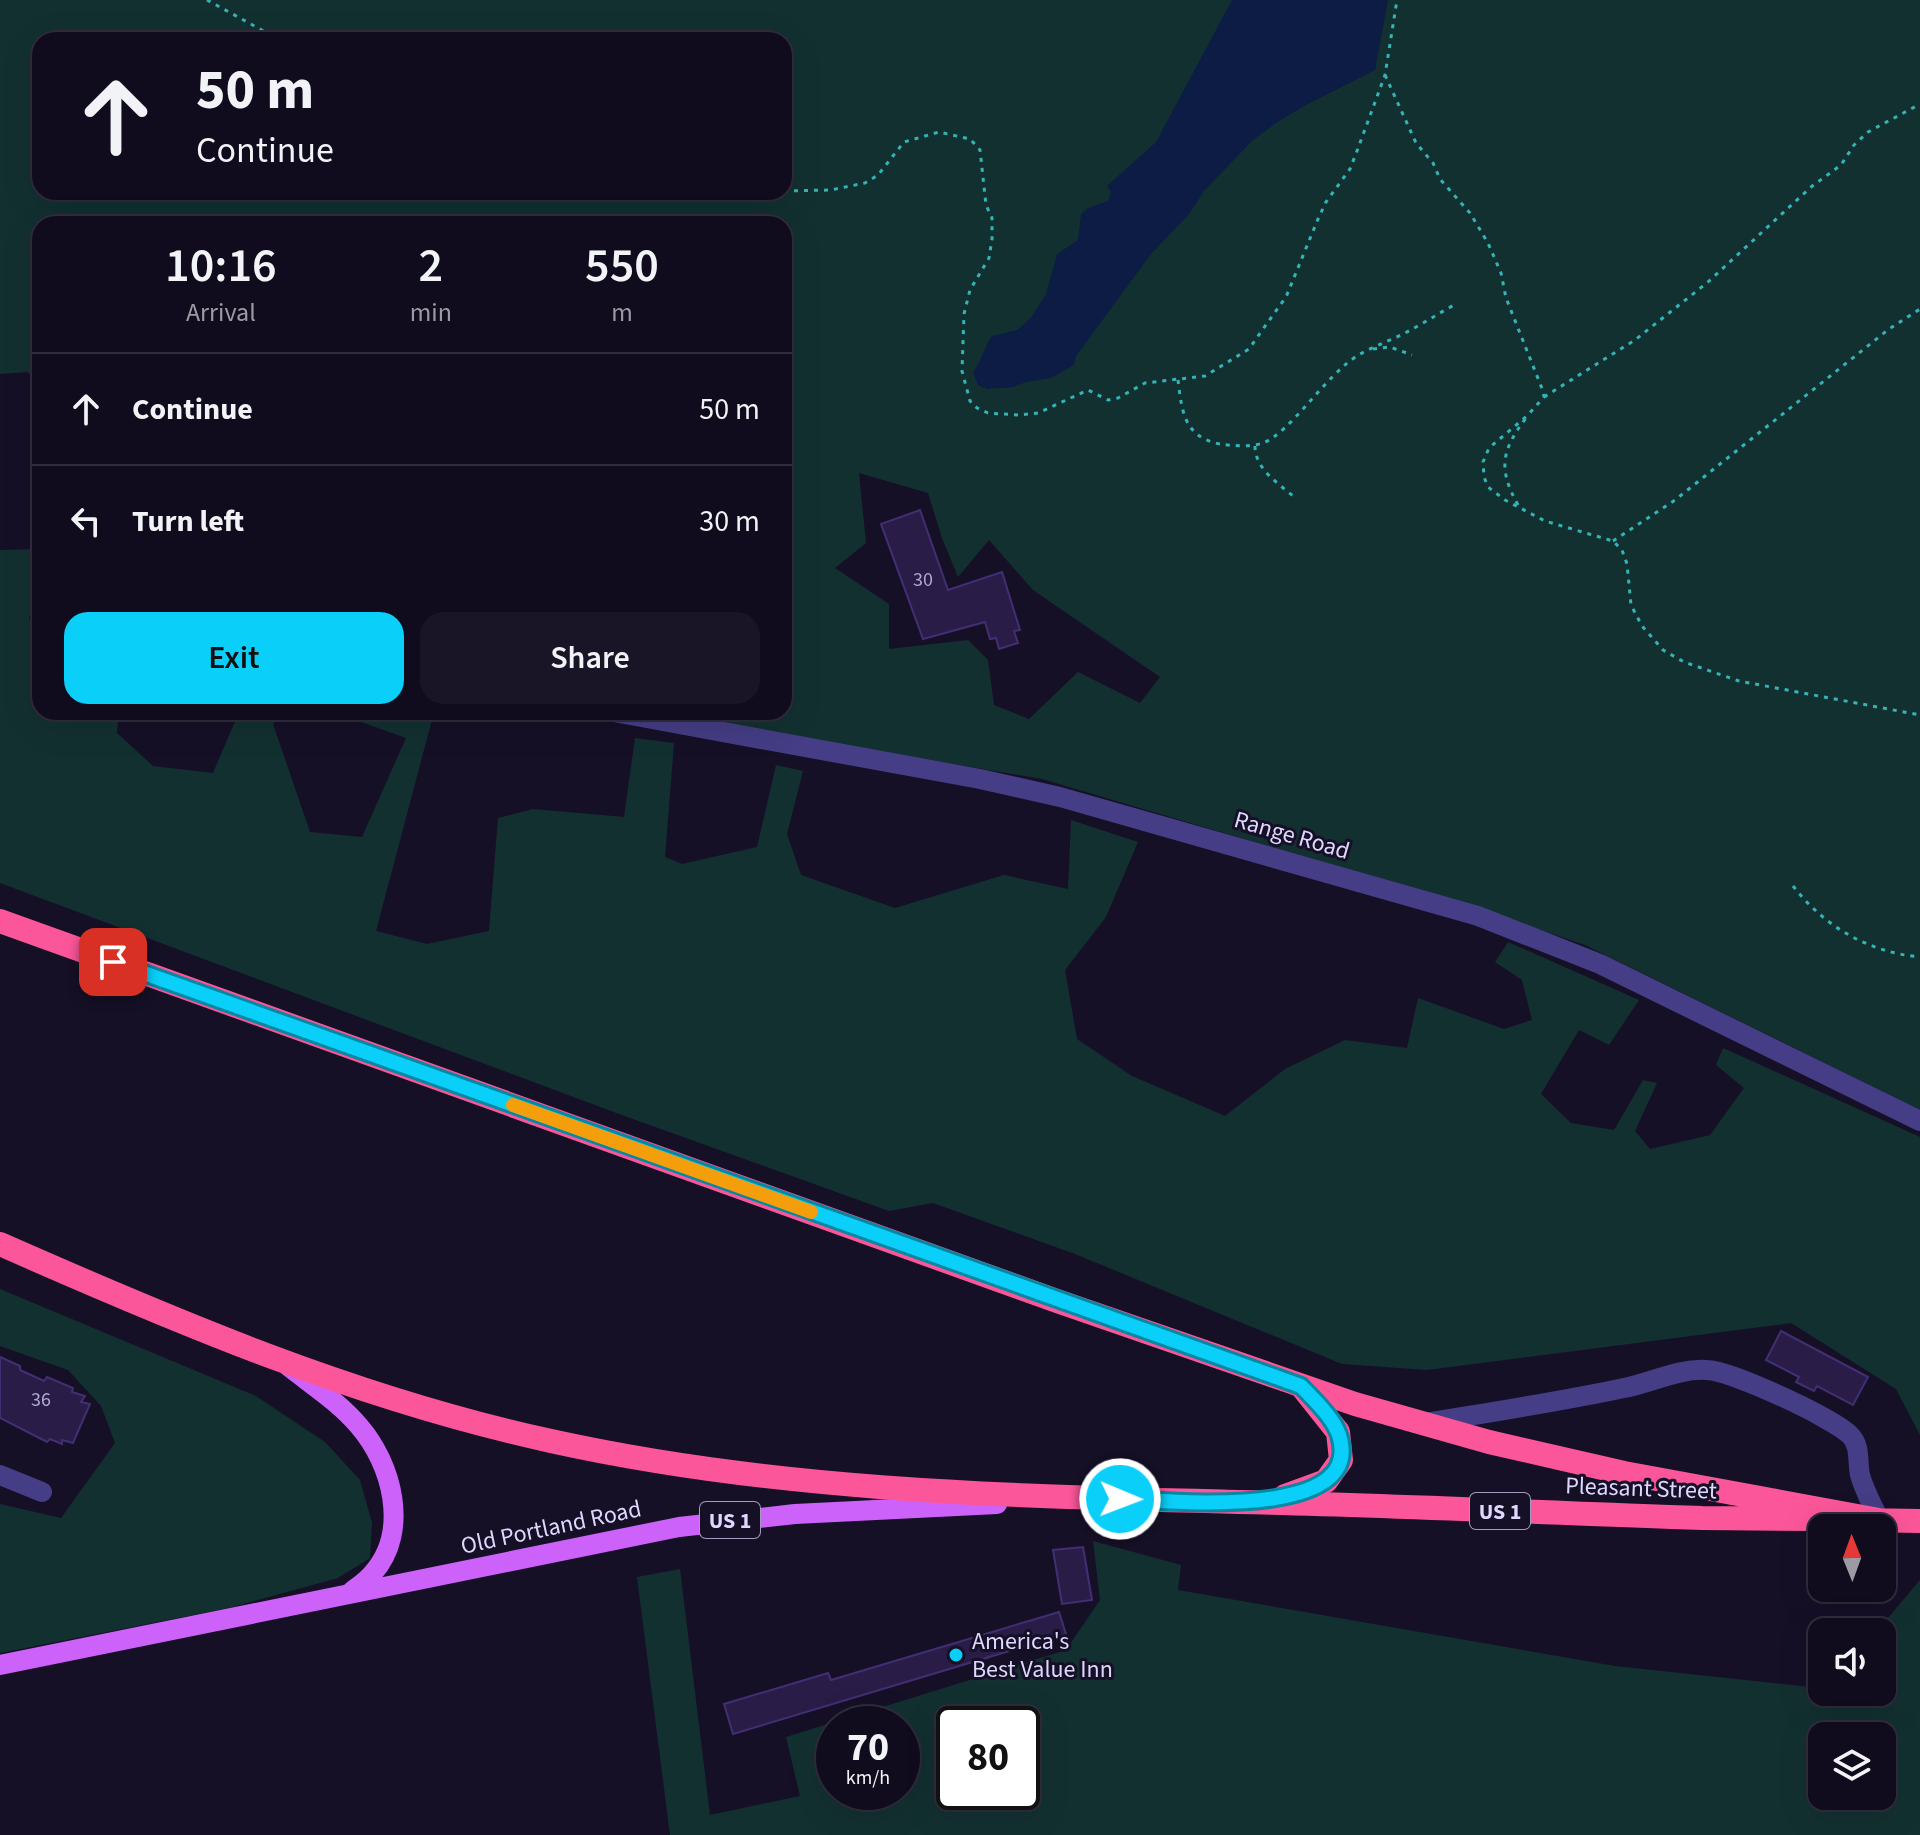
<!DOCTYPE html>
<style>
body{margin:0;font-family:"Source Sans 3",sans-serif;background:#191526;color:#f1f3f6;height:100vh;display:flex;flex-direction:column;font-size:30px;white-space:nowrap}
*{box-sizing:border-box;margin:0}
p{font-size:26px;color:#9c9ba4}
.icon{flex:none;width:44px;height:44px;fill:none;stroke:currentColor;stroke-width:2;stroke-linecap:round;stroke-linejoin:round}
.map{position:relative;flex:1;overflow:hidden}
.panel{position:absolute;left:32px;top:216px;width:760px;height:504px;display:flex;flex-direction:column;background:#100c1d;border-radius:24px;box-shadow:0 8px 32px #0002,0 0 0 2px #302c3b}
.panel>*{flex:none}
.banner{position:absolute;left:32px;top:32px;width:760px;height:168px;border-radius:24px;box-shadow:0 8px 32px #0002,0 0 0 2px #302c3b;background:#100c1d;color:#f1f3f6;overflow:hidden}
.needle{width:52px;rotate:359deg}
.buttons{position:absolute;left:1808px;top:1514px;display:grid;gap:16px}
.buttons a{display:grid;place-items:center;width:88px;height:88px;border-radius:16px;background:#100c1d;box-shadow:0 8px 32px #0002,0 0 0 2px #302c3b;font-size:40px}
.speed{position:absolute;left:816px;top:1706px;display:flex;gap:16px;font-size:40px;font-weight:700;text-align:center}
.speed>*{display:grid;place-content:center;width:104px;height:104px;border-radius:50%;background:#100c1d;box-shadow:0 8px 32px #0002,0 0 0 2px #302c3b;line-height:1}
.speed small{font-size:20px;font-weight:400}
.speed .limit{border:4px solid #111;border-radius:12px;background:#fff;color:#111}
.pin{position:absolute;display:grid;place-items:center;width:68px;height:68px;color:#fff;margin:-34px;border-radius:16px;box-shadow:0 4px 12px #0006}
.me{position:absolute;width:88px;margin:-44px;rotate:91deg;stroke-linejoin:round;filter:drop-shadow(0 0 6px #0008)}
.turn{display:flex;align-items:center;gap:28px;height:168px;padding:0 32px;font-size:36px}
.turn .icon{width:104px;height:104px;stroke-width:2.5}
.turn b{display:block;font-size:56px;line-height:68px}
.eta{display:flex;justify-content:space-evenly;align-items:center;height:136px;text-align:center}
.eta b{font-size:48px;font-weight:600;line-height:56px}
.primary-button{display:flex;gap:16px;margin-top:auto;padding:16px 32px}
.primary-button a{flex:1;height:92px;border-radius:24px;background:#09cff9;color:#111;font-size:32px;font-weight:600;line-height:92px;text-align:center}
.primary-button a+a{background:#191526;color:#f1f3f6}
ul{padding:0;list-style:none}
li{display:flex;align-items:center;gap:24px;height:112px;padding:0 32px;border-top:2px solid #302c3b}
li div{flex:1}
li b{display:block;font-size:30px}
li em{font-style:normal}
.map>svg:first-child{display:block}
.green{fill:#133031;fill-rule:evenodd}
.water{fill:#0c1c45}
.building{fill:#291d48;stroke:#422f73;stroke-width:2}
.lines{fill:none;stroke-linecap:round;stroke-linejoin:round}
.path{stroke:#33b5b7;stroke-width:3;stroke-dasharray:4 6;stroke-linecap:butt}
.minor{stroke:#453d85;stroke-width:20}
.major{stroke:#cd62fb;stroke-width:20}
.highway{stroke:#fb5699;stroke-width:24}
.route-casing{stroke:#0687a2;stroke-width:20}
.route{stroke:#09cff9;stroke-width:14}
.slow{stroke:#f59e0b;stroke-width:14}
.poi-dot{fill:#09cff9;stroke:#161027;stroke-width:3}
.labels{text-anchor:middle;stroke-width:6;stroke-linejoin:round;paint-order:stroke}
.number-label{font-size:20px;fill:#b2a9d0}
.shield{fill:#161027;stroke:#a39cbe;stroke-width:2}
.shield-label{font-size:22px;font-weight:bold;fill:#dfd8fe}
.street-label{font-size:24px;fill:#dfd8fe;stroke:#161027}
.poi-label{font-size:24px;fill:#dfd8fe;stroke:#161027;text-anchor:start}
</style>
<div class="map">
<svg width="1920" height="1835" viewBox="0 0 1920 1835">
<rect width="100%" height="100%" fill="#161027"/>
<path class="green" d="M 0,0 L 1920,0 L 1920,1110 L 1585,945 L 1466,905 L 1042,779 L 648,712 L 784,712 L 784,224 L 40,224 L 40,382 L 27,372 L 0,374 ZM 40,40 L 784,40 L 784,192 L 40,192 ZM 859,473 L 928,493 L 942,538 L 958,577 L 989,540 L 1033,590 L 1160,677 L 1140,703 L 1078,672 L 1029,719 L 994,705 L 988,660 L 968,640 L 889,649 L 889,604 L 835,568 L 866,543 Z
M 40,549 L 40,587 L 34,590 L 29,619 L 40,622 L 40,712 L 119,712 L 117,733 L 153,766 L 213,773 L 239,712 L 282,712 L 273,724 L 310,832 L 362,837 L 406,738 L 350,718 L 351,712 L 434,712 L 376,931 L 427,944 L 489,931 L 498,818 L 533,809 L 624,817 L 635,738 L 674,743 L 665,857 L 682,864 L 757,847 L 776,765 L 803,771 L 787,834 L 801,875 L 895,908 L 1004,875 L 1068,889 L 1071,820 L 1138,842 L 1106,917 L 1065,970 L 1077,1039 L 1132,1076 L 1225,1116 L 1285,1069 L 1345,1040 L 1407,1048 L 1418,998 L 1504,1029 L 1532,1020 L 1522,980 L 1495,962 L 1508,942 L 1639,1000 L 1609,1045 L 1579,1030 L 1541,1094 L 1571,1123 L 1614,1130 L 1643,1080 L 1657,1083 L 1635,1131 L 1650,1149 L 1710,1135 L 1744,1088 L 1716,1065 L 1723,1048 L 1920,1137 L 1920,1435 L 1896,1389 L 1791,1323 L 1427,1370 L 1342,1364 L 1075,1254 L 933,1203 L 889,1211 L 619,1114 L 0,883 L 0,550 Z
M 0,1289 L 256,1396 L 325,1442 L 360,1480 L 372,1523 L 370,1558 L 338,1578 L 229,1608 L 0,1653 L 0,1504 L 61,1518 L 115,1443 L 101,1406 L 68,1370 L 0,1346 Z
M 1093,1541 L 1181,1565 L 1178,1590 L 1615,1666 L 1820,1688 L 1822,1685 L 1822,1692 L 1882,1692 L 1882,1632 L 1876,1632 L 1920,1580 L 1920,1835 L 670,1835 L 637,1577 L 680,1569 L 710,1815 L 800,1796 L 786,1737 L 1066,1650 L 1100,1600 ZM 834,1724 L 902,1724 L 902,1792 L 834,1792 ZM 954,1724 L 1022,1724 L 1022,1792 L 954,1792 ZM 1822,1736 L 1882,1736 L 1882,1796 L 1822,1796 Z"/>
<path class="water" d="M 1232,0 L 1388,0 L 1375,70 L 1306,105 L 1276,123 L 1252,141 L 1204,191 L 1189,214 L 1151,254 L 1076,356 L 1074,365 L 1051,378 L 1026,382 L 1013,387 L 987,389 L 978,385 L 973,372 C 981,362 983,349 992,336 L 1017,330 L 1030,319 L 1046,294 L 1057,254 L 1078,240 L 1081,214 L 1088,208 L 1108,201 L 1111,192 L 1107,186 L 1156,142 Z"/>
<path class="building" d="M 920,510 L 948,590 L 1002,572 L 1020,630 L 1014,631 L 1018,643 L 999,649 L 996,638 L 990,639 L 985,622 L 923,639 L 881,524 Z
M 1781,1331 L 1868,1377 L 1853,1405 L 1817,1386 L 1814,1391 L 1796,1382 L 1799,1377 L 1766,1360 Z
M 0,1357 L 20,1366 L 20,1370 L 44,1381 L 47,1377 L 73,1388 L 72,1392 L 85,1396 L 81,1402 L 90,1404 L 73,1443 L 62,1440 L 62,1444 L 50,1439 L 47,1442 L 0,1418 Z
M 1083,1547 L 1092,1600 L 1062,1604 L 1053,1550 Z
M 1059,1612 L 1066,1634 L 733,1734 L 724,1704 L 828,1673 L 831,1680 Z"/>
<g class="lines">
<path class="path" d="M 207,0 L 280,40
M 1385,75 L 1416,143 L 1433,163 L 1440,179 L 1470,213 L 1488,243 L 1501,273 L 1506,298 L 1543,391 L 1544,397 L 1528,415 L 1489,448 L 1483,462 L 1484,477 L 1488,487 L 1505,500 L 1545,521 L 1613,541 L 1622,550 L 1627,564 L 1631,605 L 1642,626 L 1663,650 L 1684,662 L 1739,681 L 1920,715
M 784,191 L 831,190 L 865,183 L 878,175 L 904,142 L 939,132 L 970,139 L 980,150 L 986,205 L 992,218 L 992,239 L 989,258 L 970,290 L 964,314 L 962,371 L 970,401 L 977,408 L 988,413 L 1018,415 L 1038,413 L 1088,390 L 1108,400 L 1118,398 L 1145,383 L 1205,376 L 1249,349 L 1263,329 L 1286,297 L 1318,219 L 1326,202 L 1350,169 L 1357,151 L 1385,75 L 1397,0
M 1373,349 L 1390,347 L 1412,355
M 1178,380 C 1182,412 1184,437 1220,444 C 1232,446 1251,447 1263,443 C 1291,432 1326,375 1357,356 C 1370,348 1386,342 1401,335 C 1419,326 1436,315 1454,305
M 1544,397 L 1635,340 L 1708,282 L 1811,187 L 1841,165 L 1854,145 L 1868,132 L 1920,104
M 1255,446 C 1255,469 1278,483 1294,497
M 1518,505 C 1498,469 1501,451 1526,418
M 1613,541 L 1675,500 L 1889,329 L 1920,309
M 1793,886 C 1825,927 1868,952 1920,957"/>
<path class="minor" d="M 614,712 L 980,779 L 1060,797 L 1478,916 L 1600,964 L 1920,1121
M 1426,1423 C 1492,1412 1558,1402 1624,1388 C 1651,1383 1679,1368 1707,1370 C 1732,1371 1831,1417 1850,1435 C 1861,1446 1857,1461 1860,1475 C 1864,1490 1873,1506 1879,1520
M 0,1475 L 42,1492"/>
<path class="major" d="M 288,1366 C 312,1385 340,1403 359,1426 C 392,1464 410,1531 373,1573 C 367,1581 357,1587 350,1593
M 0,1665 L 679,1527 L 795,1514 L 997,1504"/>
<path class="highway" d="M 0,921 L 1057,1301 L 1355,1404 L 1489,1442 L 1624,1473 L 1879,1520
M 0,1244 C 179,1323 358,1399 551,1441 C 777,1491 1008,1496 1238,1502 C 1393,1505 1547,1513 1702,1518 L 1814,1519
M 1285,1496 L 1326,1481 L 1341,1460 L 1338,1432 L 1303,1388
M 1863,1520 L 1920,1521"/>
</g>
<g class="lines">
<defs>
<path id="route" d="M 113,962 L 1301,1386 C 1314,1400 1333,1417 1339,1435 C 1367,1523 1165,1500 1120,1499"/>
</defs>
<use href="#route" class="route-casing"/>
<use href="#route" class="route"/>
<path class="slow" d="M 513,1105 L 811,1212"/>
</g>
<circle class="poi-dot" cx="956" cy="1655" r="8"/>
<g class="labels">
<g class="number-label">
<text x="923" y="586">30</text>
<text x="41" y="1406">36</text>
</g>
<g class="shield">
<rect x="1470" y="1493" width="60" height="36" rx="6"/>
<rect x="700" y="1502" width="60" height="36" rx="6"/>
</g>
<g class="shield-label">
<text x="1500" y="1519">US 1</text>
<text x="730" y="1528">US 1</text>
</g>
<g class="street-label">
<text transform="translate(1292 835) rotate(16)" y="8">Range Road</text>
<text transform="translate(1641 1488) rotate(2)" y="8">Pleasant Street</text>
<text transform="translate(551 1527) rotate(-12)" y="8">Old Portland Road</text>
</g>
<g class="poi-label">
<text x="972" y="1649">America's<tspan x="972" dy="28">Best Value Inn</tspan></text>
</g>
</g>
</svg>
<div class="buttons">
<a><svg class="needle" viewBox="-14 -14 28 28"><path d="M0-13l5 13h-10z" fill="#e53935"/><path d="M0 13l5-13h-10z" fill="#9c9ba4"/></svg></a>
<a><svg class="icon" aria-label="sound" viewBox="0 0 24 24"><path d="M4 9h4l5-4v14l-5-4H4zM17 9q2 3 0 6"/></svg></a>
<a><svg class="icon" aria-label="layers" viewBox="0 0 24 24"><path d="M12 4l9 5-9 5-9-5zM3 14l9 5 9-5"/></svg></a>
</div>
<div class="speed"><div>70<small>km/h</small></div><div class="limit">80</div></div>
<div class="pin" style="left:113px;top:962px;background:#d93025"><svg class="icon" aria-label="arrive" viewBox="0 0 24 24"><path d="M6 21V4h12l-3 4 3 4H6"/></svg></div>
<svg class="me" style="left:1120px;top:1499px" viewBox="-20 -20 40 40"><circle r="17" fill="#09cff9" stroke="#fff" stroke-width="3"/><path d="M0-11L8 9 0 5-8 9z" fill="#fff"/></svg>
<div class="banner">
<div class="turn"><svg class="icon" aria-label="ahead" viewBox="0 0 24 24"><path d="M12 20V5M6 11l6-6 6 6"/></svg><div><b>50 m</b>Continue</div></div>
</div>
<section class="panel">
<div class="eta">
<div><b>10:16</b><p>Arrival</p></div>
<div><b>2</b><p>min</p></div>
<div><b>550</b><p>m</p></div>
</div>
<ul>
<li><svg class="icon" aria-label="ahead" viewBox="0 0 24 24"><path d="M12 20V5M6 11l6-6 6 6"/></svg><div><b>Continue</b></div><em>50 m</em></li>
<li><svg class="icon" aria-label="left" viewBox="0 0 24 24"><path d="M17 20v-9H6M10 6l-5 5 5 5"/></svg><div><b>Turn left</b></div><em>30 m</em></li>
</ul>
<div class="primary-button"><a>Exit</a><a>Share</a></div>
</section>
</div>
